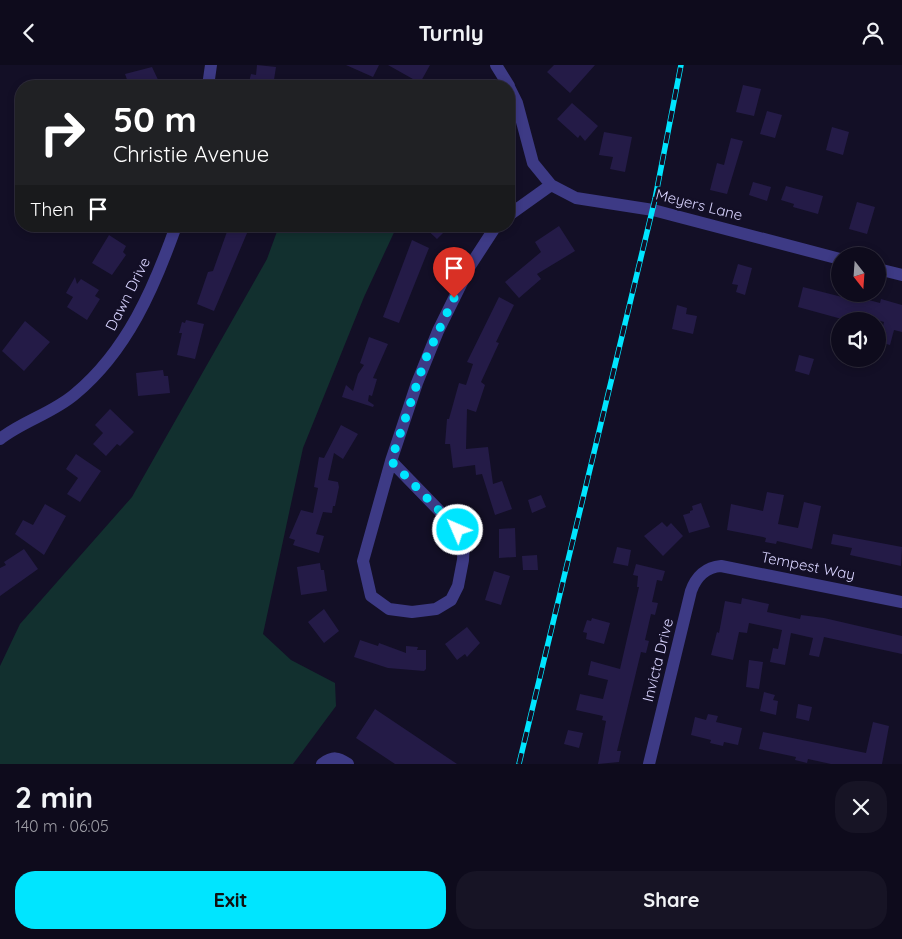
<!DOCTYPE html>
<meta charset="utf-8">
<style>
body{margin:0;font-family:Quicksand,sans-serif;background:#171425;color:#f1f3f6;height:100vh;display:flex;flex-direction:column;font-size:19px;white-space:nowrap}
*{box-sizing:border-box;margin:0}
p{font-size:16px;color:#9b9ba3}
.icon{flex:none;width:28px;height:28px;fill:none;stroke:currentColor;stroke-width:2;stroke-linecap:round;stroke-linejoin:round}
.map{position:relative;height:699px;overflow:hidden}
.sheet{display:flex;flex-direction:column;background:#0e0b1c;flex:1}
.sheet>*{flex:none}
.guide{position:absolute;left:15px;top:15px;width:500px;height:152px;border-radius:20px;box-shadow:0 2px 8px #0003,0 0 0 1px #2e2b3b;background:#202124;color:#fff;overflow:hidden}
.needle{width:32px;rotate:163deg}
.fabs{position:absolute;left:831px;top:182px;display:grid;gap:10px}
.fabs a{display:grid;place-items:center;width:55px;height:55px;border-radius:50%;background:#0e0b1c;box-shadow:0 2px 8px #0003,0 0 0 1px #2e2b3b;font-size:25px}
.pin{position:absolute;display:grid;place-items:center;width:42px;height:42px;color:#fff;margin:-51px -21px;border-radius:50% 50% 50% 0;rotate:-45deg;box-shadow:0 0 5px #0007}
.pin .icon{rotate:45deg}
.me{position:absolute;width:55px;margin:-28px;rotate:315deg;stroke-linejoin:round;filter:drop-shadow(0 0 4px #0008)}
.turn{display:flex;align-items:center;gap:18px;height:105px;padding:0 15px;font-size:22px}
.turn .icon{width:65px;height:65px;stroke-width:2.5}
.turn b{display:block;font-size:35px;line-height:42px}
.then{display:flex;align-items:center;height:48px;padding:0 15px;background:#0003;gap:10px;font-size:19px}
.round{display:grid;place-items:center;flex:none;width:52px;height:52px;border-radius:20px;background:#171425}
.headline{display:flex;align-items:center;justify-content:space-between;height:85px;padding:0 15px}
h1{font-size:30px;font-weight:700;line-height:38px}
.action{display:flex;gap:10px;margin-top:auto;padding:10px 15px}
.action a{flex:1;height:58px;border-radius:20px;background:#00e5ff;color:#111;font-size:20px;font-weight:700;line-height:58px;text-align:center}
.action a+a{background:#171425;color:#f1f3f6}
header{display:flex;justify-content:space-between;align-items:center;height:65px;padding:0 15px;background:#0e0b1c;font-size:22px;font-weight:700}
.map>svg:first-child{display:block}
.green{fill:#12302f}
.building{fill:#241b47}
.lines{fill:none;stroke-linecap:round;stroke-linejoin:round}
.minor{stroke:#3d3a85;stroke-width:12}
.rail-casing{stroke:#00e5ff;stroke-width:5.5}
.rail{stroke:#130f26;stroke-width:4;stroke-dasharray:11;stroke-linecap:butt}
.route{stroke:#00e5ff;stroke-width:9;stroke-dasharray:0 16.2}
.labels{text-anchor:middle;stroke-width:5;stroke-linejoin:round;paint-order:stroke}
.street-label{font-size:15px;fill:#d9d4ff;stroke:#130f26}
</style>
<header><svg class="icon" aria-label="back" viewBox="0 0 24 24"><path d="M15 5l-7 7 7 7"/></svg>Turnly<svg class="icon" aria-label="person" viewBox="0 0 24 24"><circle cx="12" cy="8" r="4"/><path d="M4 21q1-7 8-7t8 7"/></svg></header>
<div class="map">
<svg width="902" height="699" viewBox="0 0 902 699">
<rect width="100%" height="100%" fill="#130f26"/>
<path class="green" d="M 279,161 L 397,161 L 364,232 L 303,383 L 263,569 L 291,595 L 335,618 L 336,641 L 293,699 L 0,699 L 0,601 L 20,559 L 132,432 L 267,194 Z"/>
<path class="building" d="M 257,0 L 276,2 L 273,21 L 248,21 L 251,9 L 256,10 Z
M 346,0 L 379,0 L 373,12 Z
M 388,0 L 430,0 L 420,18 Z
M 554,0 L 595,0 L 570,28 L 547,7 Z
M 152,2 L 161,21 L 141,21 L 140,17 L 129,20 L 125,9 Z
M 743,20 L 761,24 L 754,51 L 736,47 Z
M 572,38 L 598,61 L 585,76 L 580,70 L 578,73 L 557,54 Z
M 767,46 L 782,50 L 775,73 L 760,69 Z
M 832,62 L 849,67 L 843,90 L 826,85 Z
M 604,67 L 632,72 L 625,107 L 610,104 L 613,92 L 599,90 Z
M 731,73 L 743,76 L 727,129 L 710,125 L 717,98 L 724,100 Z
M 753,117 L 771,122 L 767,136 L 749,130 Z
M 786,121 L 823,131 L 818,149 L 793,142 L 794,139 L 781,135 Z
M 857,137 L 875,142 L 867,169 L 849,164 Z
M 229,161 L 250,161 L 214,246 L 197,239 L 208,207 L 213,206 Z
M 423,161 L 440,161 L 445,166 L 437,174 Z
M 559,161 L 575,186 L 537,209 L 541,214 L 519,233 L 505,217 L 541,187 L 535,177 Z
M 109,170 L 126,181 L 123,187 L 126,190 L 112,210 L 92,198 Z
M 412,175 L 429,183 L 399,258 L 383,252 Z
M 738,199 L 752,203 L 745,230 L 736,227 L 738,220 L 732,219 Z
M 75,212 L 77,219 L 81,214 L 99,225 L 95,231 L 100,234 L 87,255 L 67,242 L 73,232 L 66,228 Z
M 803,222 L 842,232 L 846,229 L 880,238 L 881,234 L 902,240 L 902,267 L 894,265 L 890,280 L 879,277 L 884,257 L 857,249 L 855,254 L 851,253 L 849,256 L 798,242 Z
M 499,232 L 514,240 L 496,277 L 499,278 L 481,317 L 485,320 L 476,347 L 467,344 L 466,384 L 488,382 L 493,419 L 502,416 L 512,444 L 495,450 L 482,409 L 476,410 L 475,400 L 453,403 L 450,379 L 445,379 L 447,354 L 449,354 L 459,318 L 466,320 L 473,299 L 467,297 Z
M 677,240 L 687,243 L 686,249 L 697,251 L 693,269 L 672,264 Z
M 186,255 L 204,259 L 195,294 L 177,290 L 182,268 L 179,268 L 182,257 L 185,258 Z
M 25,256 L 50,277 L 24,306 L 2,286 Z
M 369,272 L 388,279 L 373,313 L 377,314 L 372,331 L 369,330 L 368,336 L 374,340 L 373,342 L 342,332 L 346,320 L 353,326 L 358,309 L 364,300 L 360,298 Z
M 799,290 L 814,294 L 809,310 L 795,306 Z
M 163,305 L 164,311 L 168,311 L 170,328 L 138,331 L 136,308 Z
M 110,344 L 134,367 L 120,381 L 117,379 L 106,391 L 93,379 L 103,368 L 95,360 Z
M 341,360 L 358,369 L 343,394 L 334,388 L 328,415 L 338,417 L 339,422 L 335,441 L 333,441 L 332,448 L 323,447 L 316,469 L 324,471 L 319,488 L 293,480 L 295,475 L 289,473 L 301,445 L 313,448 L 318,423 L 314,422 L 319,392 L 324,393 Z
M 76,389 L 101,406 L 80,437 L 67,429 L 78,413 L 66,404 Z
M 767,427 L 784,430 L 778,459 L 798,463 L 804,437 L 821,441 L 812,484 L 777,476 L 776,479 L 765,477 L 766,473 L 763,472 L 727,465 L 731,439 L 763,446 Z
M 541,430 L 546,442 L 532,448 L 528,435 Z
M 701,438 L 710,462 L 689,468 L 683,450 L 690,448 L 690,446 L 693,445 L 692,441 Z
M 45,439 L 66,451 L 44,490 L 15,469 L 23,455 L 33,460 Z
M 662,457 L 667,462 L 671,458 L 683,471 L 663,491 L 644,471 Z
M 515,463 L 516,492 L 499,493 L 499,464 Z
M 833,469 L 902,482 L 901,501 L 850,490 L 852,483 L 831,479 Z
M 617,482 L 631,485 L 628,501 L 613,498 Z
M 24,484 L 38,504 L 0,531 L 0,503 L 6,500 L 4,497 Z
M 537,490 L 538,505 L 523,505 L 522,491 Z
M 320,498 L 321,505 L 324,505 L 327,526 L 301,530 L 297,502 Z
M 636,499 L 665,506 L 662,516 L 657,515 L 652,537 L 658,538 L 655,550 L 651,549 L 645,575 L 649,576 L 646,588 L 641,587 L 617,686 L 621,686 L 619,697 L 598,699 L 606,656 L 602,655 L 603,651 L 576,645 L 580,629 L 603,634 L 608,615 L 588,610 L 591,596 L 620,604 L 639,522 L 637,522 L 638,511 L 633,510 Z
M 494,506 L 510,511 L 501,540 L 485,535 Z
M 742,533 L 769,539 L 767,547 L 800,554 L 801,550 L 824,553 L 902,571 L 902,589 L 824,572 L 819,592 L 809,590 L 813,573 L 791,568 L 785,600 L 770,597 L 773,583 L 778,584 L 782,565 L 749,558 L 747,568 L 739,567 L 733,595 L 711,590 L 717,567 L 719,568 L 725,536 L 741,539 Z
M 324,544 L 339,566 L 324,578 L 308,557 Z
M 592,553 L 610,558 L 604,579 L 586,574 L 587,568 L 583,567 L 587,555 L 591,556 Z
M 467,562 L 480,578 L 467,592 L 465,589 L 457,595 L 445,579 Z
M 360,575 L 378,581 L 379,578 L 406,588 L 406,581 L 418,582 L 417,585 L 426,585 L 426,604 L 424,606 L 388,603 L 354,592 Z
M 749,595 L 763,597 L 759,624 L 746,622 Z
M 764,627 L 775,630 L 773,635 L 778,636 L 776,650 L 760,646 Z
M 798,639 L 812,642 L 809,656 L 796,653 Z
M 375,644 L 457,699 L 395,699 L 356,673 Z
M 708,649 L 718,651 L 716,657 L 742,663 L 738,680 L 724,677 L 723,681 L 710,678 L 711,675 L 691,670 L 695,652 L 706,655 Z
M 873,657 L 889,661 L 882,699 L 831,699 L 808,694 L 807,698 L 795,695 L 796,692 L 759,684 L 763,667 L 866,688 Z
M 568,665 L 583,668 L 579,683 L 564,679 Z"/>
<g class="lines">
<path class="minor" d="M 496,0 L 509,21
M 208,21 L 211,0
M 509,22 L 517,38 L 533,98 L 551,120 L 576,133 L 653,145 L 840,194
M 509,150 L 551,120
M 878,204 L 902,210
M 0,374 C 23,356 53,348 75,329 C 127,286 154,223 176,161
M 391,396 L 458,465 L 464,477 L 463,495 L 458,521 L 451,535 L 436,544 L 412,547 L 389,544 L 371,531 L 363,496 L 391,396 L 417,318 L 438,266 L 470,201 L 496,161
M 322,699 C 333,691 338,692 348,699
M 649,699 L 691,526 C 696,512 706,502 721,501 L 902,537"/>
<defs>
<path id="rail" d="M 519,699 L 655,134 L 681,0"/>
</defs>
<use href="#rail" class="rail-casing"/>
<use href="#rail" class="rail"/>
</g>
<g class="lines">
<path class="route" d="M 454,233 L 425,295 L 391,396 L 458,465"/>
</g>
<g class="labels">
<g class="street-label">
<text transform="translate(699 140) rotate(14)" y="5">Meyers Lane</text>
<text transform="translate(128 229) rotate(-63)" y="5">Dawn Drive</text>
<text transform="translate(808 501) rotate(11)" y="5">Tempest Way</text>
<text transform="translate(658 595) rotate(-76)" y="5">Invicta Drive</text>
</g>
</g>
</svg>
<div class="fabs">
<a><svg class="needle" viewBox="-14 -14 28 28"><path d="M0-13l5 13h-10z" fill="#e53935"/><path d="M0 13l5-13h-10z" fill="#9b9ba3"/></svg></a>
<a><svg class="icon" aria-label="sound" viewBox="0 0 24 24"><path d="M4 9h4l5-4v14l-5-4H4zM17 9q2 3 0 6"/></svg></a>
</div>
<div class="pin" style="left:454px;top:233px;background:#d93025"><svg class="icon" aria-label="arrive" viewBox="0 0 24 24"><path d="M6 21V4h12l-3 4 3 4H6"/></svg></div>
<svg class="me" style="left:458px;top:465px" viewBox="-20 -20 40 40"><circle r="17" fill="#00e5ff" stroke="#fff" stroke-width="3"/><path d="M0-11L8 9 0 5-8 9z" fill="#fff"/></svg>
<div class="guide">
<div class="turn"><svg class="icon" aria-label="right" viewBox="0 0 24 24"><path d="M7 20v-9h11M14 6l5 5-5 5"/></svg><div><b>50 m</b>Christie Avenue</div></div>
<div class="then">Then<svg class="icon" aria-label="arrive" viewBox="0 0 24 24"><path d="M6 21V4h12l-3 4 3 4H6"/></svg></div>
</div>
</div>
<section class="sheet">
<div class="headline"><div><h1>2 min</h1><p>140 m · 06:05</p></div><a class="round"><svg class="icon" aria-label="close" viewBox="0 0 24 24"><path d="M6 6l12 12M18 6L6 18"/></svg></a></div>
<div class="action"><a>Exit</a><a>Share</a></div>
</section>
